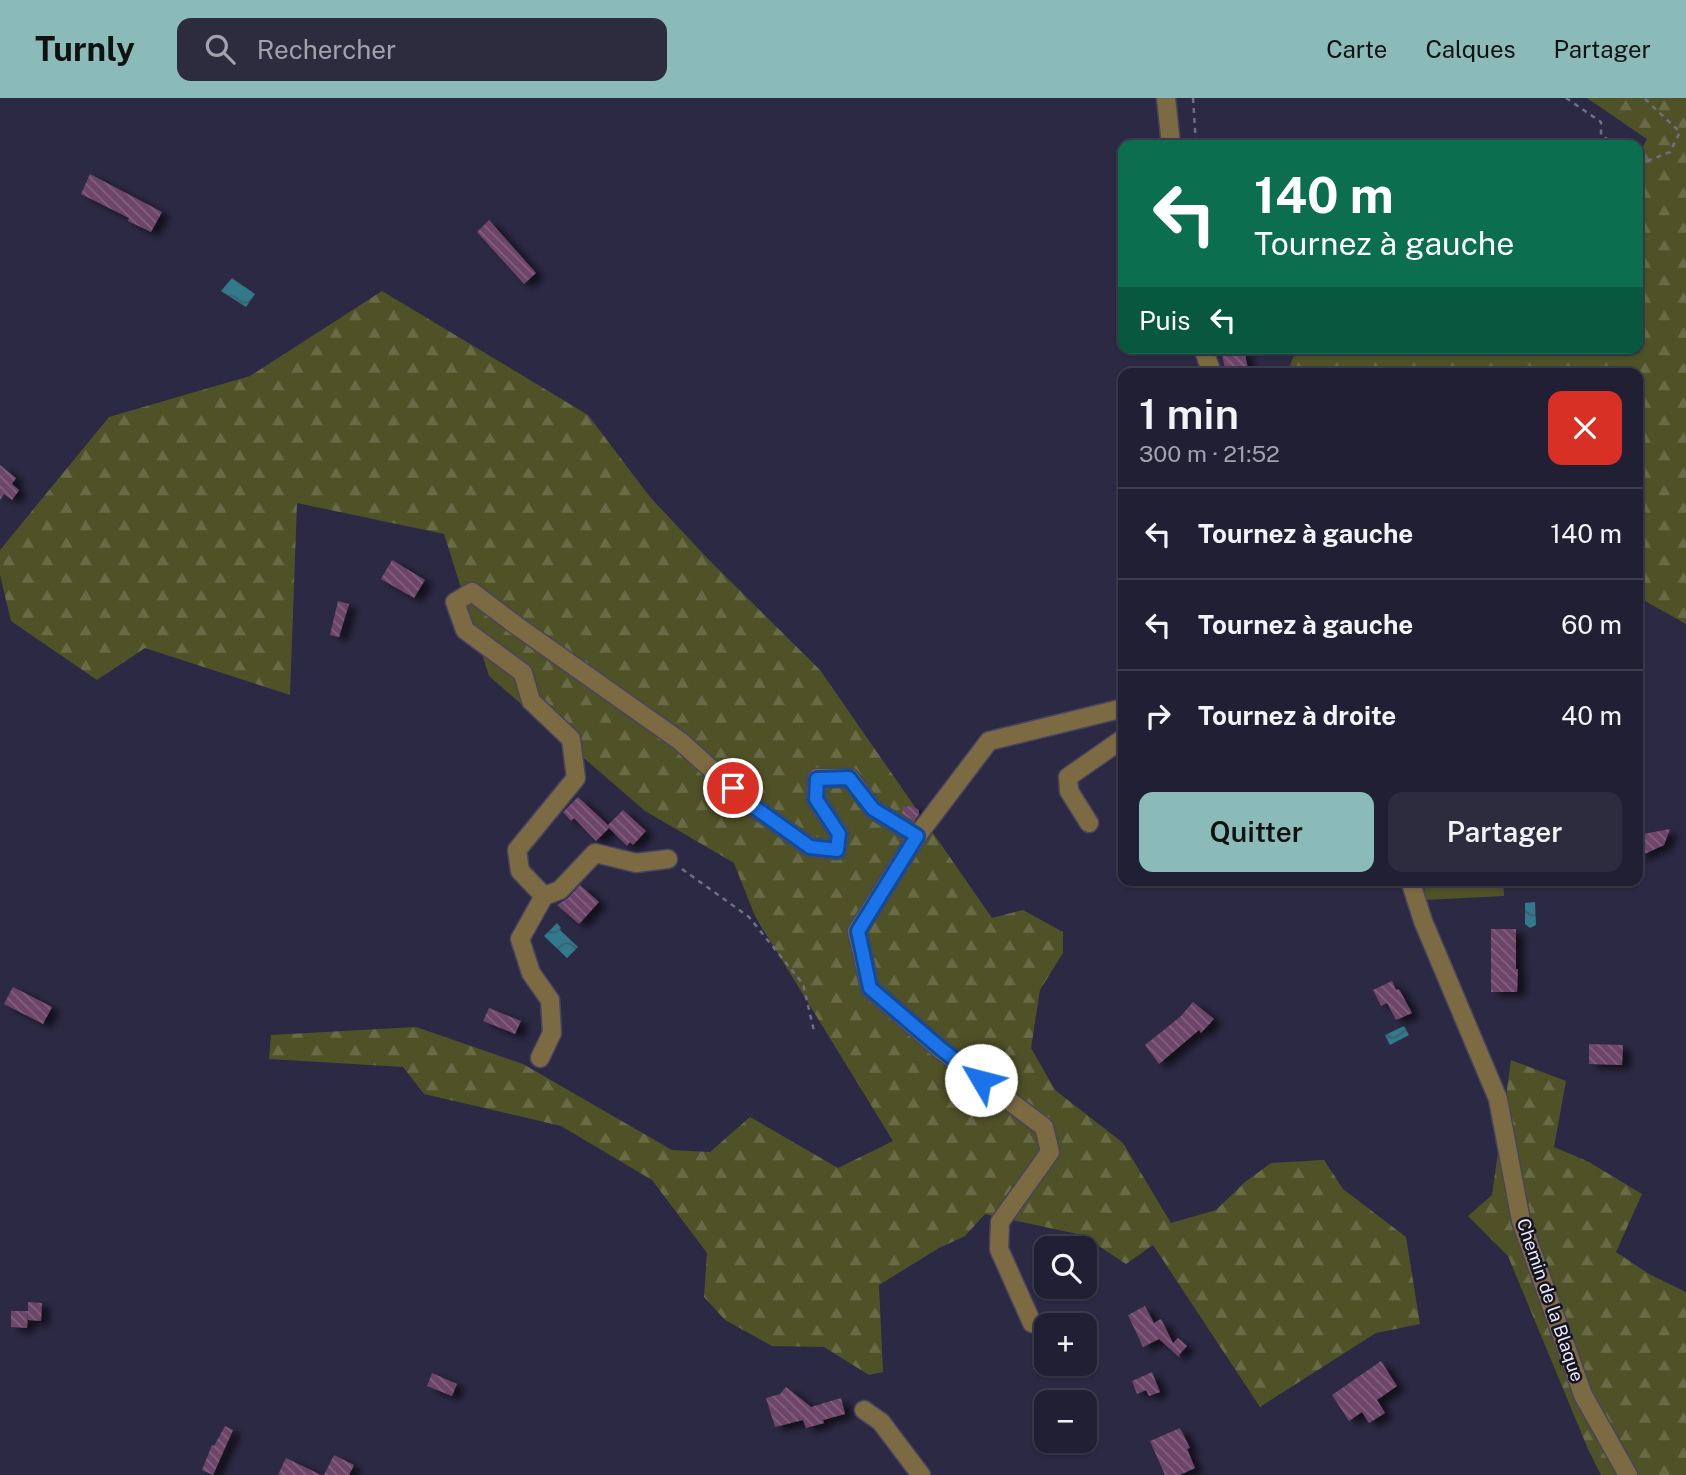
<!DOCTYPE html>
<html lang="fr">
<meta charset="utf-8">
<style>
body{margin:0;font-family:"Public Sans",sans-serif;background:#2d2c3f;color:#f1f3f6;height:100vh;display:flex;flex-direction:column;font-size:26px;white-space:nowrap}
*{box-sizing:border-box;margin:0}
p{font-size:23px;color:#a2a2ac}
.icon{flex:none;width:38px;height:38px;fill:none;stroke:currentColor;stroke-width:2;stroke-linecap:round;stroke-linejoin:round}
.map{position:relative;flex:1;overflow:hidden}
.drawer{position:absolute;left:1118px;top:270px;width:525px;height:518px;display:flex;flex-direction:column;background:#211f33;border-radius:14px;box-shadow:0 2px 5px #0004,0 0 0 2px #3e3d4e}
.drawer>*{flex:none}
.hud{position:absolute;left:1118px;top:42px;width:525px;height:214px;border-radius:14px;box-shadow:0 2px 5px #0004,0 0 0 2px #3e3d4e;background:#0b6e4f;color:#fff;overflow:hidden}
.controls{position:absolute;left:1034px;top:1138px;display:grid;gap:14px}
.controls a{display:grid;place-items:center;width:63px;height:63px;border-radius:14px;background:#211f33;box-shadow:0 2px 5px #0004,0 0 0 2px #3e3d4e;font-size:35px}
.pin{position:absolute;display:grid;place-items:center;width:60px;height:60px;color:#fff;margin:-30px;border:4px solid #fff;border-radius:50%;box-shadow:0 2px 7px #0007}
.me{position:absolute;width:77px;margin:-38px;rotate:307deg;stroke-linejoin:round;filter:drop-shadow(0 0 5px #0008)}
.turn{display:flex;align-items:center;gap:24px;height:147px;padding:0 21px;font-size:32px}
.turn .icon{width:91px;height:91px;stroke-width:2.5}
.turn b{display:block;font-size:49px;line-height:60px}
.then{display:flex;align-items:center;height:66px;padding:0 21px;background:#0003;gap:14px;font-size:26px}
.round{display:grid;place-items:center;flex:none;width:74px;height:74px;border-radius:14px;background:#2d2c3f}
.headline{display:flex;align-items:center;justify-content:space-between;height:119px;padding:0 21px}
h1{font-size:42px;font-weight:600;line-height:52px}
.action{display:flex;gap:14px;margin-top:auto;padding:14px 21px}
.action a{flex:1;height:80px;border-radius:14px;background:#8bbbb9;color:#111;font-size:28px;font-weight:600;line-height:80px;text-align:center}
.action a+a{background:#2d2c3f;color:#f1f3f6}
ul{padding:0;list-style:none}
li{display:flex;align-items:center;gap:21px;height:91px;padding:0 21px;border-top:2px solid #3e3d4e}
li div{flex:1}
li b{display:block;font-size:26px}
li em{font-style:normal}
header{display:flex;align-items:center;gap:42px;box-sizing:border-box;height:98px;padding:0 35px;background:#8bbbb9;color:#111}
header strong{font-size:33px}
nav{display:flex;gap:38px;margin-inline-start:auto;font-size:24px}
.search{width:490px;height:63px;background:#2d2c3f;display:flex;align-items:center;gap:18px;box-sizing:border-box;padding:0 24px;border-radius:14px;color:#a2a2ac;font-size:26px}
.map>svg:first-child{display:block}
.grass{fill:#4f5227}
.forest{fill:url(#forest-firs)}
.water{fill:url(#water-waves)}
.building{fill:url(#building-back-hatch);filter:url(#shadow)}
.lines{fill:none;stroke-linecap:round;stroke-linejoin:round}
.minor-casing{stroke:#47445e;stroke-width:21}
.path{stroke:#706e86;stroke-width:2.5;stroke-dasharray:5 5;stroke-linecap:butt}
.minor{stroke:#7c6a42;stroke-width:18}
.route-casing{stroke:#114b97;stroke-width:18}
.route{stroke:#1a73e8;stroke-width:12}
.labels{text-anchor:middle;stroke-width:5;stroke-linejoin:round;paint-order:stroke}
.street-label{font-size:18px;fill:#edecfe;stroke:#151420}
</style>
<header>
<strong>Turnly</strong>
<div class="search"><svg class="icon" aria-label="search" viewBox="0 0 24 24"><circle cx="10" cy="10" r="6"/><path d="M15 15l6 6"/></svg>Rechercher</div>
<nav><a>Carte</a><a>Calques</a><a>Partager</a></nav>
</header>
<div class="map">
<svg width="1686" height="1377" viewBox="0 0 1686 1377">
<defs>
<pattern id="forest-firs" width="22" height="20" patternUnits="userSpaceOnUse" patternTransform="scale(1.75)"><rect width="22" height="20" fill="#4f5227"/><path d="M5 1l3.5 6h-7zM16 11l3.5 6h-7z" fill="#696b47"/></pattern>
<pattern id="water-waves" width="16" height="10" patternUnits="userSpaceOnUse" patternTransform="scale(1.75)"><rect width="16" height="10" fill="#31798b"/><path d="M0 5q4-4 8 0t8 0" fill="none" stroke="#3c606c"/></pattern>
<pattern id="building-back-hatch" width="6" height="6" patternUnits="userSpaceOnUse" patternTransform="scale(1.75)"><rect width="6" height="6" fill="#6d4569"/><path d="M-1 5l2 2M0 0l6 6M5-1l2 2" fill="none" stroke="#826080"/></pattern>
<filter id="shadow"><feDropShadow dx="8" dy="4.5" stdDeviation="3.5" flood-color="#0009"/></filter>
</defs>
<rect width="100%" height="100%" fill="#2c2944"/>
<path class="grass" d="M 1424,782 L 1503,782 L 1504,798 L 1425,802 Z"/>
<path class="forest" d="M 1587,0 L 1686,0 L 1686,526 L 1638,499 L 1638,275 L 1287,275 L 1297,250 L 1638,250 L 1638,57 L 1647,41 Z
M 382,193 L 588,317 L 650,399 L 709,462 L 820,572 L 992,820 L 1023,812 L 1063,834 L 1063,855 L 1040,892 L 1031,950 L 1055,992 L 1123,1045 L 1171,1125 L 1216,1112 L 1245,1084 L 1271,1065 L 1324,1062 L 1343,1091 L 1406,1139 L 1420,1226 L 1376,1235 L 1260,1309 L 1153,1147 L 1126,1166 L 1082,1137 L 985,1116 L 965,1138 L 939,1150 L 879,1187 L 883,1274 L 869,1277 L 824,1249 L 772,1248 L 725,1222 L 704,1199 L 707,1155 L 652,1082 L 561,1028 L 424,996 L 403,969 L 269,961 L 271,937 L 416,929 L 523,966 L 672,1052 L 710,1054 L 750,1019 L 838,1070 L 893,1043 L 755,818 L 734,765 L 645,713 L 489,578 L 444,436 L 297,405 L 290,597 L 145,550 L 97,582 L 11,523 L 0,477 L 0,452 L 109,319 L 250,278 Z
M 1511,962 L 1566,983 L 1554,1049 L 1589,1064 L 1642,1096 L 1616,1154 L 1649,1176 L 1686,1194 L 1686,1377 L 1601,1377 L 1588,1351 L 1508,1158 L 1468,1118 L 1492,1097 Z"/>
<path class="water" d="M 232,180 L 255,196 L 246,209 L 221,193 Z
M 1535,804 L 1536,827 L 1530,830 L 1525,826 L 1525,805 Z
M 557,825 L 561,830 L 560,832 L 578,849 L 567,860 L 544,838 Z
M 1404,928 L 1409,937 L 1390,947 L 1385,937 Z"/>
<path class="building" d="M 90,76 L 162,114 L 151,134 L 128,123 L 129,120 L 81,96 Z
M 489,122 L 536,175 L 524,186 L 477,134 Z
M 1244,252 L 1249,275 L 1226,275 L 1222,257 Z
M 0,367 L 16,380 L 12,386 L 19,392 L 12,402 L 4,396 L 0,402 Z
M 392,462 L 425,482 L 414,500 L 381,481 Z
M 338,503 L 349,506 L 339,539 L 330,537 Z
M 578,699 L 608,727 L 623,712 L 646,733 L 633,747 L 630,744 L 627,748 L 609,730 L 596,743 L 574,720 L 571,723 L 563,714 Z
M 912,708 L 919,712 L 919,716 L 914,723 L 902,716 L 903,709 Z
M 1670,731 L 1664,747 L 1638,759 L 1638,737 Z
M 580,787 L 599,804 L 579,826 L 557,807 L 568,800 Z
M 1491,831 L 1516,831 L 1516,871 L 1518,871 L 1517,894 L 1491,894 Z
M 1392,883 L 1396,892 L 1399,891 L 1412,915 L 1396,922 L 1387,905 L 1381,908 L 1373,892 Z
M 13,889 L 52,909 L 43,926 L 4,906 Z
M 1193,904 L 1214,921 L 1201,935 L 1199,932 L 1159,966 L 1145,947 L 1180,919 Z
M 489,910 L 521,923 L 515,936 L 483,923 Z
M 1589,946 L 1623,947 L 1622,967 L 1589,966 Z
M 28,1204 L 42,1205 L 41,1223 L 28,1222 Z
M 1145,1208 L 1154,1225 L 1161,1221 L 1173,1245 L 1178,1240 L 1187,1248 L 1179,1257 L 1180,1260 L 1159,1241 L 1143,1249 L 1128,1217 Z
M 11,1213 L 28,1213 L 27,1230 L 11,1229 Z
M 1381,1263 L 1397,1288 L 1377,1302 L 1385,1315 L 1369,1325 L 1362,1314 L 1349,1323 L 1332,1297 Z
M 1152,1274 L 1160,1294 L 1149,1298 L 1146,1292 L 1137,1296 L 1132,1283 Z
M 432,1275 L 457,1286 L 452,1298 L 427,1288 Z
M 786,1289 L 811,1309 L 841,1300 L 845,1316 L 823,1322 L 824,1325 L 806,1330 L 803,1322 L 775,1329 L 766,1300 L 780,1296 Z
M 225,1328 L 233,1332 L 213,1377 L 202,1372 L 212,1347 L 214,1348 Z
M 1180,1330 L 1190,1350 L 1187,1351 L 1195,1370 L 1180,1377 L 1165,1377 L 1150,1343 Z
M 334,1357 L 354,1367 L 349,1377 L 324,1377 Z
M 286,1360 L 321,1377 L 278,1377 Z"/>
<g class="lines">
<defs>
<path id="minor" d="M 1166,0 L 1171,47
M 1203,250 L 1212,275
M 1089,725 L 1069,693 L 1068,679 L 1124,640
M 917,738 L 857,833 L 870,890 L 940,951 L 1044,1029 L 1050,1054 L 1000,1124 L 999,1151 L 1032,1225 L 1046,1229
M 668,761 L 636,765 L 595,755 L 560,792 L 544,798 L 520,773 L 517,752 L 576,680 L 571,641 L 531,603 L 523,575 L 465,532 L 455,504 L 472,494 L 517,528 L 680,643 L 750,706 L 810,749 L 837,752 L 839,736 L 816,701 L 817,680 L 850,680 L 873,711 L 917,738 L 989,643 L 1124,610
M 1410,782 L 1423,823 L 1498,1001 L 1521,1123 L 1583,1297 L 1628,1377
M 540,960 L 552,935 L 550,902 L 531,875 L 520,841 L 544,798
M 864,1312 L 881,1324 L 921,1377"/>
</defs>
<use href="#minor" class="minor-casing"/>
<path class="path" d="M 1193,0 L 1196,47
M 1566,0 L 1601,24 L 1601,37 L 1616,47
M 1638,63 L 1642,65 L 1670,54 L 1680,34 L 1644,0
M 682,771 L 749,819 L 803,886 L 814,933"/>
<use href="#minor" class="minor"/>
</g>
<g class="lines">
<defs>
<path id="route" d="M 733,690 L 750,706 L 810,749 L 837,752 L 839,736 L 816,701 L 817,681 L 849,680 L 873,711 L 917,738 L 858,833 L 870,890 L 940,950 L 981,982"/>
</defs>
<use href="#route" class="route-casing"/>
<use href="#route" class="route"/>
</g>
<g class="labels">
<g class="street-label">
<text transform="translate(1550 1202) rotate(71)" y="6">Chemin de la Blaque</text>
</g>
</g>
</svg>
<div class="controls">
<a><svg class="icon" aria-label="search" viewBox="0 0 24 24"><circle cx="10" cy="10" r="6"/><path d="M15 15l6 6"/></svg></a>
<a>+</a>
<a>−</a>
</div>
<div class="pin" style="left:733px;top:690px;background:#d93025"><svg class="icon" aria-label="arrive" viewBox="0 0 24 24"><path d="M6 21V4h12l-3 4 3 4H6"/></svg></div>
<svg class="me" style="left:981px;top:982px" viewBox="-20 -20 40 40"><circle r="19" fill="#fff"/><path d="M0-13L10 11 0 6-10 11z" fill="#1a73e8"/></svg>
<div class="hud">
<div class="turn"><svg class="icon" aria-label="left" viewBox="0 0 24 24"><path d="M17 20v-9H6M10 6l-5 5 5 5"/></svg><div><b>140 m</b>Tournez à gauche</div></div>
<div class="then">Puis<svg class="icon" aria-label="left" viewBox="0 0 24 24"><path d="M17 20v-9H6M10 6l-5 5 5 5"/></svg></div>
</div>
<section class="drawer">
<div class="headline"><div><h1>1 min</h1><p>300 m · 21:52</p></div><a class="round" style="background:#d93025;color:#fff"><svg class="icon" aria-label="close" viewBox="0 0 24 24"><path d="M6 6l12 12M18 6L6 18"/></svg></a></div>
<ul>
<li><svg class="icon" aria-label="left" viewBox="0 0 24 24"><path d="M17 20v-9H6M10 6l-5 5 5 5"/></svg><div><b>Tournez à gauche</b></div><em>140 m</em></li>
<li><svg class="icon" aria-label="left" viewBox="0 0 24 24"><path d="M17 20v-9H6M10 6l-5 5 5 5"/></svg><div><b>Tournez à gauche</b></div><em>60 m</em></li>
<li><svg class="icon" aria-label="right" viewBox="0 0 24 24"><path d="M7 20v-9h11M14 6l5 5-5 5"/></svg><div><b>Tournez à droite</b></div><em>40 m</em></li>
</ul>
<div class="action"><a>Quitter</a><a>Partager</a></div>
</section>
</div>
